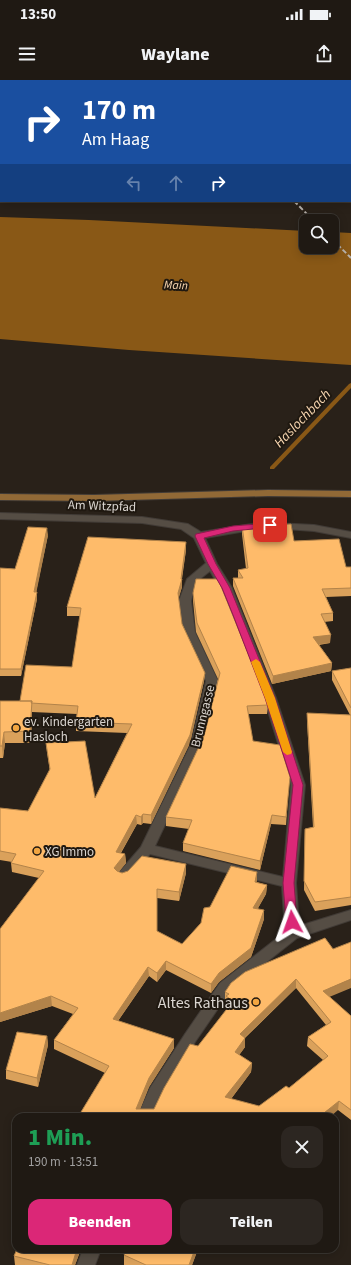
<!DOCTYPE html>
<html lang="de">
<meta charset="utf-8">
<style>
body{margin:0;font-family:"Source Sans 3",sans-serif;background:#2c2621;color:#f1f3f6;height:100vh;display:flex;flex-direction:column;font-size:15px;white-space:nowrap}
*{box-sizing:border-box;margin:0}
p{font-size:13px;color:#a1a0a0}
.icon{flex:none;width:22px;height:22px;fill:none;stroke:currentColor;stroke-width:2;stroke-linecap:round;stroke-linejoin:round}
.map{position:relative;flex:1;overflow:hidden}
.drawer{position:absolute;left:12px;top:1033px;width:327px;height:140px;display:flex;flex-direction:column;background:#1f1913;border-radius:12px;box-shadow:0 2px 10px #0003,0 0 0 1px #3c3833}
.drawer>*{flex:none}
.top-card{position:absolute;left:0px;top:0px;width:351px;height:122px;box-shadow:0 2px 10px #0003,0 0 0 1px #3c3833;background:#1a4fa0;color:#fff;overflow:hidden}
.tools{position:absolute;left:299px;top:134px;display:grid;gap:8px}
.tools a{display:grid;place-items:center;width:40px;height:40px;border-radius:8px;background:#1f1913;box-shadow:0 2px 10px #0003,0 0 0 1px #3c3833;font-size:20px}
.pin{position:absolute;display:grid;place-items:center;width:34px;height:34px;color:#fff;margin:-17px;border-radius:8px;box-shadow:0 2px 6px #0006}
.me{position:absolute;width:44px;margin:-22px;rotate:356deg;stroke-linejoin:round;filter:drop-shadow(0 0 3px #0008)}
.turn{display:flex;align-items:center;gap:14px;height:84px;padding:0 16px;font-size:18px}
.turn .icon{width:52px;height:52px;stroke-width:2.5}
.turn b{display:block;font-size:28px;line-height:34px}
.lanes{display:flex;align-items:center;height:38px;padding:0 16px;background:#0003;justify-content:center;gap:20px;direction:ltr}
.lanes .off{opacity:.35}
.round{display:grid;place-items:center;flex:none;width:42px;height:42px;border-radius:12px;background:#2c2621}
.headline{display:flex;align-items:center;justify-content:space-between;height:68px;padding:0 16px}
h1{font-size:24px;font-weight:800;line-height:30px;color:#1e9e55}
.button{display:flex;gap:8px;margin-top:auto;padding:8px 16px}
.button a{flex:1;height:46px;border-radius:12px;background:#db2777;color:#fff;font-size:16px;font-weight:800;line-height:46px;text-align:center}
.button a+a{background:#2c2621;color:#f1f3f6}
.status{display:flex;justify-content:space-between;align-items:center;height:28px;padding:0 20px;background:#1f1913;direction:ltr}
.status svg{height:11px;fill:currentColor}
header{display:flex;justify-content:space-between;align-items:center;height:52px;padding:0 16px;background:#1f1913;font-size:18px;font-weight:800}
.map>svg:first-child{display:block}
.green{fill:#50340e}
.water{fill:#895816}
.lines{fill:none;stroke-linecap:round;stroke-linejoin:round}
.stream{fill:#895816;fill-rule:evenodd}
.minor-casing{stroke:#413b36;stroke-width:2}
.major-casing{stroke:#413b36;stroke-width:2}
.minor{fill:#554d44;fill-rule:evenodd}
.major{fill:#916936;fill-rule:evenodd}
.rail{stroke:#b7b1ab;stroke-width:2;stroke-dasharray:5 2.5;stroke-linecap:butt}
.wall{fill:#daa15b;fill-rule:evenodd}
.shaded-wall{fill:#b2834a}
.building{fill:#febb6a;stroke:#b2834a;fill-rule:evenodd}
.route{fill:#db2777;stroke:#8e194d}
.slow{fill:#f59e0b}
.poi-dot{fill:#f2a541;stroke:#1f1810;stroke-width:1.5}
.labels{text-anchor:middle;stroke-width:4;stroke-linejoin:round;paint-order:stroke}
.far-water-label{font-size:12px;font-style:italic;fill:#fad8b2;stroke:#1f1810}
.street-label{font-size:13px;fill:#dad5d0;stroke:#1f1810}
.poi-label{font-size:13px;fill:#dad5d0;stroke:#1f1810;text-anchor:start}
.water-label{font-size:14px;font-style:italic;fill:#fad8b2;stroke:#1f1810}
.near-poi-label{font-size:16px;fill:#dad5d0;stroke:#1f1810;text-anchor:end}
</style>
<div class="status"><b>13:50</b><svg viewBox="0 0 49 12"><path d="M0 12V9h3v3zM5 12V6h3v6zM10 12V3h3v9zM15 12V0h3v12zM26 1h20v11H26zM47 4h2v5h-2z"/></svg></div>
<header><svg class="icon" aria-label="menu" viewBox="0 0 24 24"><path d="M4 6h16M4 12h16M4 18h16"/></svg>Waylane<svg class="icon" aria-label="share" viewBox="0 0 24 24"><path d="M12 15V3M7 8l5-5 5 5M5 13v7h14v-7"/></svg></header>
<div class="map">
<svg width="351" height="1185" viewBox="0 0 351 1185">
<rect width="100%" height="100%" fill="#292119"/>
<path class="green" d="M 123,0 L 351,0 L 351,10 L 350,1 Z"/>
<path class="water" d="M 0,137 L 89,140 L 306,151 L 306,167 L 332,167 L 332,152 L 351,153 L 351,285 L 129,270 L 0,259 Z"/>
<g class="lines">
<path class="stream" d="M 351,303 L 351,308 L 274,389 L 270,389 L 270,387 L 349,304 Z"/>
<defs>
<path id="minor" d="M 0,433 L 142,437 L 188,444 L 201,452 L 257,443 L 262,446 L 257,449 L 205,458 L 217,484 L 232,508 L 276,618 L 305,705 L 296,803 L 299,846 L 351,830 L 351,840 L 297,858 L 230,911 L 195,962 L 163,1016 L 153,1037 L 137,1037 L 150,1008 L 185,954 L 220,903 L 285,852 L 282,806 L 150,774 L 128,799 L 123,801 L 118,799 L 116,796 L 141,767 L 191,664 L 206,601 L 183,552 L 179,521 L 187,499 L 206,483 L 194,458 L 181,449 L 142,443 L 0,439 ZM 210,491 L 220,508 L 264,618 L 291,705 L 283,797 L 155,766 L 203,664 L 218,601 L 195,552 L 191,521 L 196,502 Z
M 275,443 L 314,445 L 351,452 L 351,458 L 314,451 L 271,448 L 270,446 L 271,444 Z
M 83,1169 L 101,1169 L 95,1185 L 77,1185 Z"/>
<path id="major" d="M 268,410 L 351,411 L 351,417 L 268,416 L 94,421 L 0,420 L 0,414 L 94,415 Z"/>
</defs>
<use href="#minor" class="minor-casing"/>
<use href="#major" class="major-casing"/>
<use href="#minor" class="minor"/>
<use href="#major" class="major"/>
<path class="rail" d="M 103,0 L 107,1
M 294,121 L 314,141
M 332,159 L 351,178"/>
</g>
<path class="wall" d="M 242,446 L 294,461 L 346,487 L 351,487 L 351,516 L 326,517 L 333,533 L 333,541 L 324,542 L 330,563 L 319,565 L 332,583 L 331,591 L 272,604 L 233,506 L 233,498 L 238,498 L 238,490 L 246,489 L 242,454 Z
M 48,455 L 36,512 L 37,512 L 37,519 L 21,596 L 0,596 L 0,488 L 15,489 Z
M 186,462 L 186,470 L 182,499 L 182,507 L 178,519 L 182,544 L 205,593 L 204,601 L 190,663 L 151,744 L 143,743 L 141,745 L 137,744 L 121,773 L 125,774 L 126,783 L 118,792 L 122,793 L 186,793 L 179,821 L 157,818 L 157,852 L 182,864 L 201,843 L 210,827 L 256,802 L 267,805 L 266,814 L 258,828 L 264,839 L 251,877 L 219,902 L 211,913 L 166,890 L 157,902 L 149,896 L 118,941 L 174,959 L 174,968 L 149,1007 L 140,1029 L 154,1029 L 198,966 L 229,927 L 226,926 L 226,921 L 225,921 L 225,912 L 325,858 L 330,917 L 351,936 L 351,1040 L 338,1030 L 78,1037 L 105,993 L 54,969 L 54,960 L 73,934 L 52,926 L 0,942 L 0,849 L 39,798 L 12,792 L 11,783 L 12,782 L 0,780 L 0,728 L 28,731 L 50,691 L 47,672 L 46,663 L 95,718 L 127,653 L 76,651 L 76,642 L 77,634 L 32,632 L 31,663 L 5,663 L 3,678 L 0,678 L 0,621 L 20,621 L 72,587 L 80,536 L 67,536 L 67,527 ZM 296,908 L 326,945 L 308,957 L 307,966 L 323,980 L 289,1008 L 259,1026 L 231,1019 L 251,992 L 252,983 L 239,975 L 245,967 L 245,958 Z
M 193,513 L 268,625 L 267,634 L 248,634 L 253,661 L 289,705 L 286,745 L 271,744 L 260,790 L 183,771 L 183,763 L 189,749 L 166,746 L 166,737 L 204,656 L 218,599 L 196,552 L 193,521 Z
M 351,588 L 351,825 L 315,831 L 304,810 L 305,749 L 313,747 L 307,641 L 307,633 L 350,635 L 332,600 L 332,591 Z
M 47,956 L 48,965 L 38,1007 L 6,999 L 6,990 Z
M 17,1169 L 81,1169 L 75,1185 L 15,1185 L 14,1176 Z
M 128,1169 L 198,1169 L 192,1185 L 124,1185 L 124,1175 Z"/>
<path class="shaded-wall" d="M 1,94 L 1,104 L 0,106 L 0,95 Z
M 47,448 L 48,455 L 35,519 L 34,512 Z
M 186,462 L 186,470 L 181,502 L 182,499 L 182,507 L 178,521 L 178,513 L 181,499 Z
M 37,512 L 37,519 L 21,596 L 21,589 Z
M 331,555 L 330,563 L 313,565 L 313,557 Z
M 332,583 L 331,591 L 272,604 L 273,596 Z
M 205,593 L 204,601 L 190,663 L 151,744 L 151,735 Z
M 32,621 L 32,632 L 31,663 L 30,651 Z
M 4,652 L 5,663 L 3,678 L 2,666 Z
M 143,734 L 143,743 L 141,745 L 141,737 Z
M 136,735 L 137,744 L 116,781 L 116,772 Z
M 272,735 L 271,744 L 260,790 L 260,781 Z
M 125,774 L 126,783 L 115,797 L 114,788 Z
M 186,784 L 186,793 L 179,821 L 179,812 Z
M 257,792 L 257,801 L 254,811 L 255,802 Z
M 267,805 L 266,814 L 253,837 L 253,828 Z
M 264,830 L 264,839 L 251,877 L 219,902 L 211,913 L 211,904 Z
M 166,881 L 166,890 L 157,902 L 157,893 Z
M 148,887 L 149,896 L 113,948 L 113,939 Z
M 296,899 L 296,908 L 239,963 L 240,954 Z
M 351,899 L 351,908 L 322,920 L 323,911 Z
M 51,916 L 52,926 L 0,942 L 0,933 Z
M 47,956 L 48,965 L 38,1007 L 37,998 Z
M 245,958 L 245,967 L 235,981 L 235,972 Z
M 174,959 L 174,968 L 149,1007 L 137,1037 L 136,1029 L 149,998 Z
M 252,983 L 251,992 L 225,1027 L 225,1017 Z
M 339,1021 L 338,1030 L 330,1037 L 319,1037 Z
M 77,1169 L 81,1169 L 75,1185 L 72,1185 Z
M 195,1169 L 198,1169 L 192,1185 L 189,1185 Z"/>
<path class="building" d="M 15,0 L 27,1 L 14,1 Z
M 0,1 L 1,1 L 1,94 L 0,95 Z
M 291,444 L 294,461 L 339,459 L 346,487 L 351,487 L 351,508 L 322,509 L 333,533 L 321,534 L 331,555 L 313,557 L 332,583 L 273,596 L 233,498 L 243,498 L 238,490 L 248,488 L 242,446 Z
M 28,447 L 47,448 L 34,512 L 37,512 L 21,589 L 0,589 L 0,488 L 15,489 Z
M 88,457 L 186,462 L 181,499 L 182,499 L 178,513 L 182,544 L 205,593 L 190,655 L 151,735 L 143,734 L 141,737 L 136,735 L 116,772 L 125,774 L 114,788 L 117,791 L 122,793 L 128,791 L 142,776 L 186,784 L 179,812 L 157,809 L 157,851 L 182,864 L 201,843 L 204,828 L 210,827 L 231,786 L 257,792 L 255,802 L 267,805 L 253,828 L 264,830 L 251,868 L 219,893 L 211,904 L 166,881 L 157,893 L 148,887 L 113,939 L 174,959 L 149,998 L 136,1029 L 154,1029 L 164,1008 L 190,964 L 198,966 L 233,921 L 226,916 L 229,914 L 225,912 L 231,903 L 245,892 L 325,858 L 333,869 L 351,862 L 351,899 L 323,911 L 351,936 L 351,1030 L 339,1021 L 319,1037 L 78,1037 L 109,986 L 54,960 L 78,928 L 51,916 L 0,933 L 0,849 L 44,791 L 11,783 L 16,774 L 0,771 L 0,728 L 28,731 L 50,689 L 46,663 L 85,661 L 95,718 L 132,644 L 76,642 L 78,626 L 31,623 L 32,621 L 20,621 L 26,585 L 72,587 L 81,528 L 67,527 ZM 296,899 L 331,942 L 308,957 L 328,976 L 289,1008 L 286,1006 L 259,1026 L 225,1017 L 252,983 L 235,972 L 245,958 L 240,954 Z
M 196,499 L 218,499 L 263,610 L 268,625 L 247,626 L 253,661 L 280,665 L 290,697 L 286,737 L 272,735 L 260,781 L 183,763 L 192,740 L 166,737 L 204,656 L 220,593 L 197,543 L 193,513 Z
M 351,588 L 351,628 L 332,591 Z
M 0,621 L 32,621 L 30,651 L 4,652 L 2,666 L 0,666 Z
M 307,633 L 351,635 L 351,817 L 315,822 L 304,801 L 305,749 L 314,747 Z
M 17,952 L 47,956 L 37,998 L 6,990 Z
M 50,1034 L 64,1037 L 49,1037 Z
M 17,1169 L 77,1169 L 72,1185 L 50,1185 L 14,1176 Z
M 128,1169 L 195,1169 L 189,1185 L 146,1185 L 124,1175 Z"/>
<path class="route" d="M 270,443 L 274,445 L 273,447 L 233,451 L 204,458 L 216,484 L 230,508 L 241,535 L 275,618 L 303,705 L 294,803 L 297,842 L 295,845 L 288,845 L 286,842 L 283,803 L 293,705 L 265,618 L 233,535 L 222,508 L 208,484 L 195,456 L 196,454 L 233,446 Z"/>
<path class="slow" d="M 256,579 L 260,582 L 275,618 L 292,672 L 291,674 L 287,675 L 283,672 L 265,618 L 251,582 Z"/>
<g class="poi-dot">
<circle cx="16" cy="648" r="4"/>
<circle cx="37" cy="771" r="4"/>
<circle cx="256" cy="922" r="4"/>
</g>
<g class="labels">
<g class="far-water-label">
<text transform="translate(176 205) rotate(2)" y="4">Main</text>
</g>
<g class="street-label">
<text transform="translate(102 425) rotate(2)" y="5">Am Witzpfad</text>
<text transform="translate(202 636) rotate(-76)" y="5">Brunngasse</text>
</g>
<g class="poi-label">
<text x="24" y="646">ev. Kindergarten<tspan x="24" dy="15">Hasloch</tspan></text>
<text x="45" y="776">XG Immo</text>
</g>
<g class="water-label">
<text transform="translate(302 338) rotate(-46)" y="5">Haslochbach</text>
</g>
<g class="near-poi-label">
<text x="248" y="928">Altes Rathaus</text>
</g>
</g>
</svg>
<div class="tools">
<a><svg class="icon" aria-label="search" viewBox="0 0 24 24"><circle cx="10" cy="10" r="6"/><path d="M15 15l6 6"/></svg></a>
</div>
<div class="pin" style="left:270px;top:445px;background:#d93025"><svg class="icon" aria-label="arrive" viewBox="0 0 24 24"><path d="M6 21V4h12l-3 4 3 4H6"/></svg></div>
<svg class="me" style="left:292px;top:842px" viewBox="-20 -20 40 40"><path d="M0-17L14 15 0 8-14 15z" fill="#db2777" stroke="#fff" stroke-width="4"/></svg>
<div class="top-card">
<div class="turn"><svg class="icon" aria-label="right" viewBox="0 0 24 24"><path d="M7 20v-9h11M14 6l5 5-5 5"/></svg><div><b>170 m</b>Am Haag</div></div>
<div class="lanes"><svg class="icon off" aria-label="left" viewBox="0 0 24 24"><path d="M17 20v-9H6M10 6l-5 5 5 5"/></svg><svg class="icon off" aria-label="ahead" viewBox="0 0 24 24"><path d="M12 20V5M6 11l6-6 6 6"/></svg><svg class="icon" aria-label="right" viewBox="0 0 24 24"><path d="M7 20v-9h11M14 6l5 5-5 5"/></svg></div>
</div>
<section class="drawer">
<div class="headline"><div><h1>1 Min.</h1><p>190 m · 13:51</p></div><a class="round"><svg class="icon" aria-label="close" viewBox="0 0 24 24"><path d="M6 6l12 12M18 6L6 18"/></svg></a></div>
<div class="button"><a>Beenden</a><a>Teilen</a></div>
</section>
</div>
